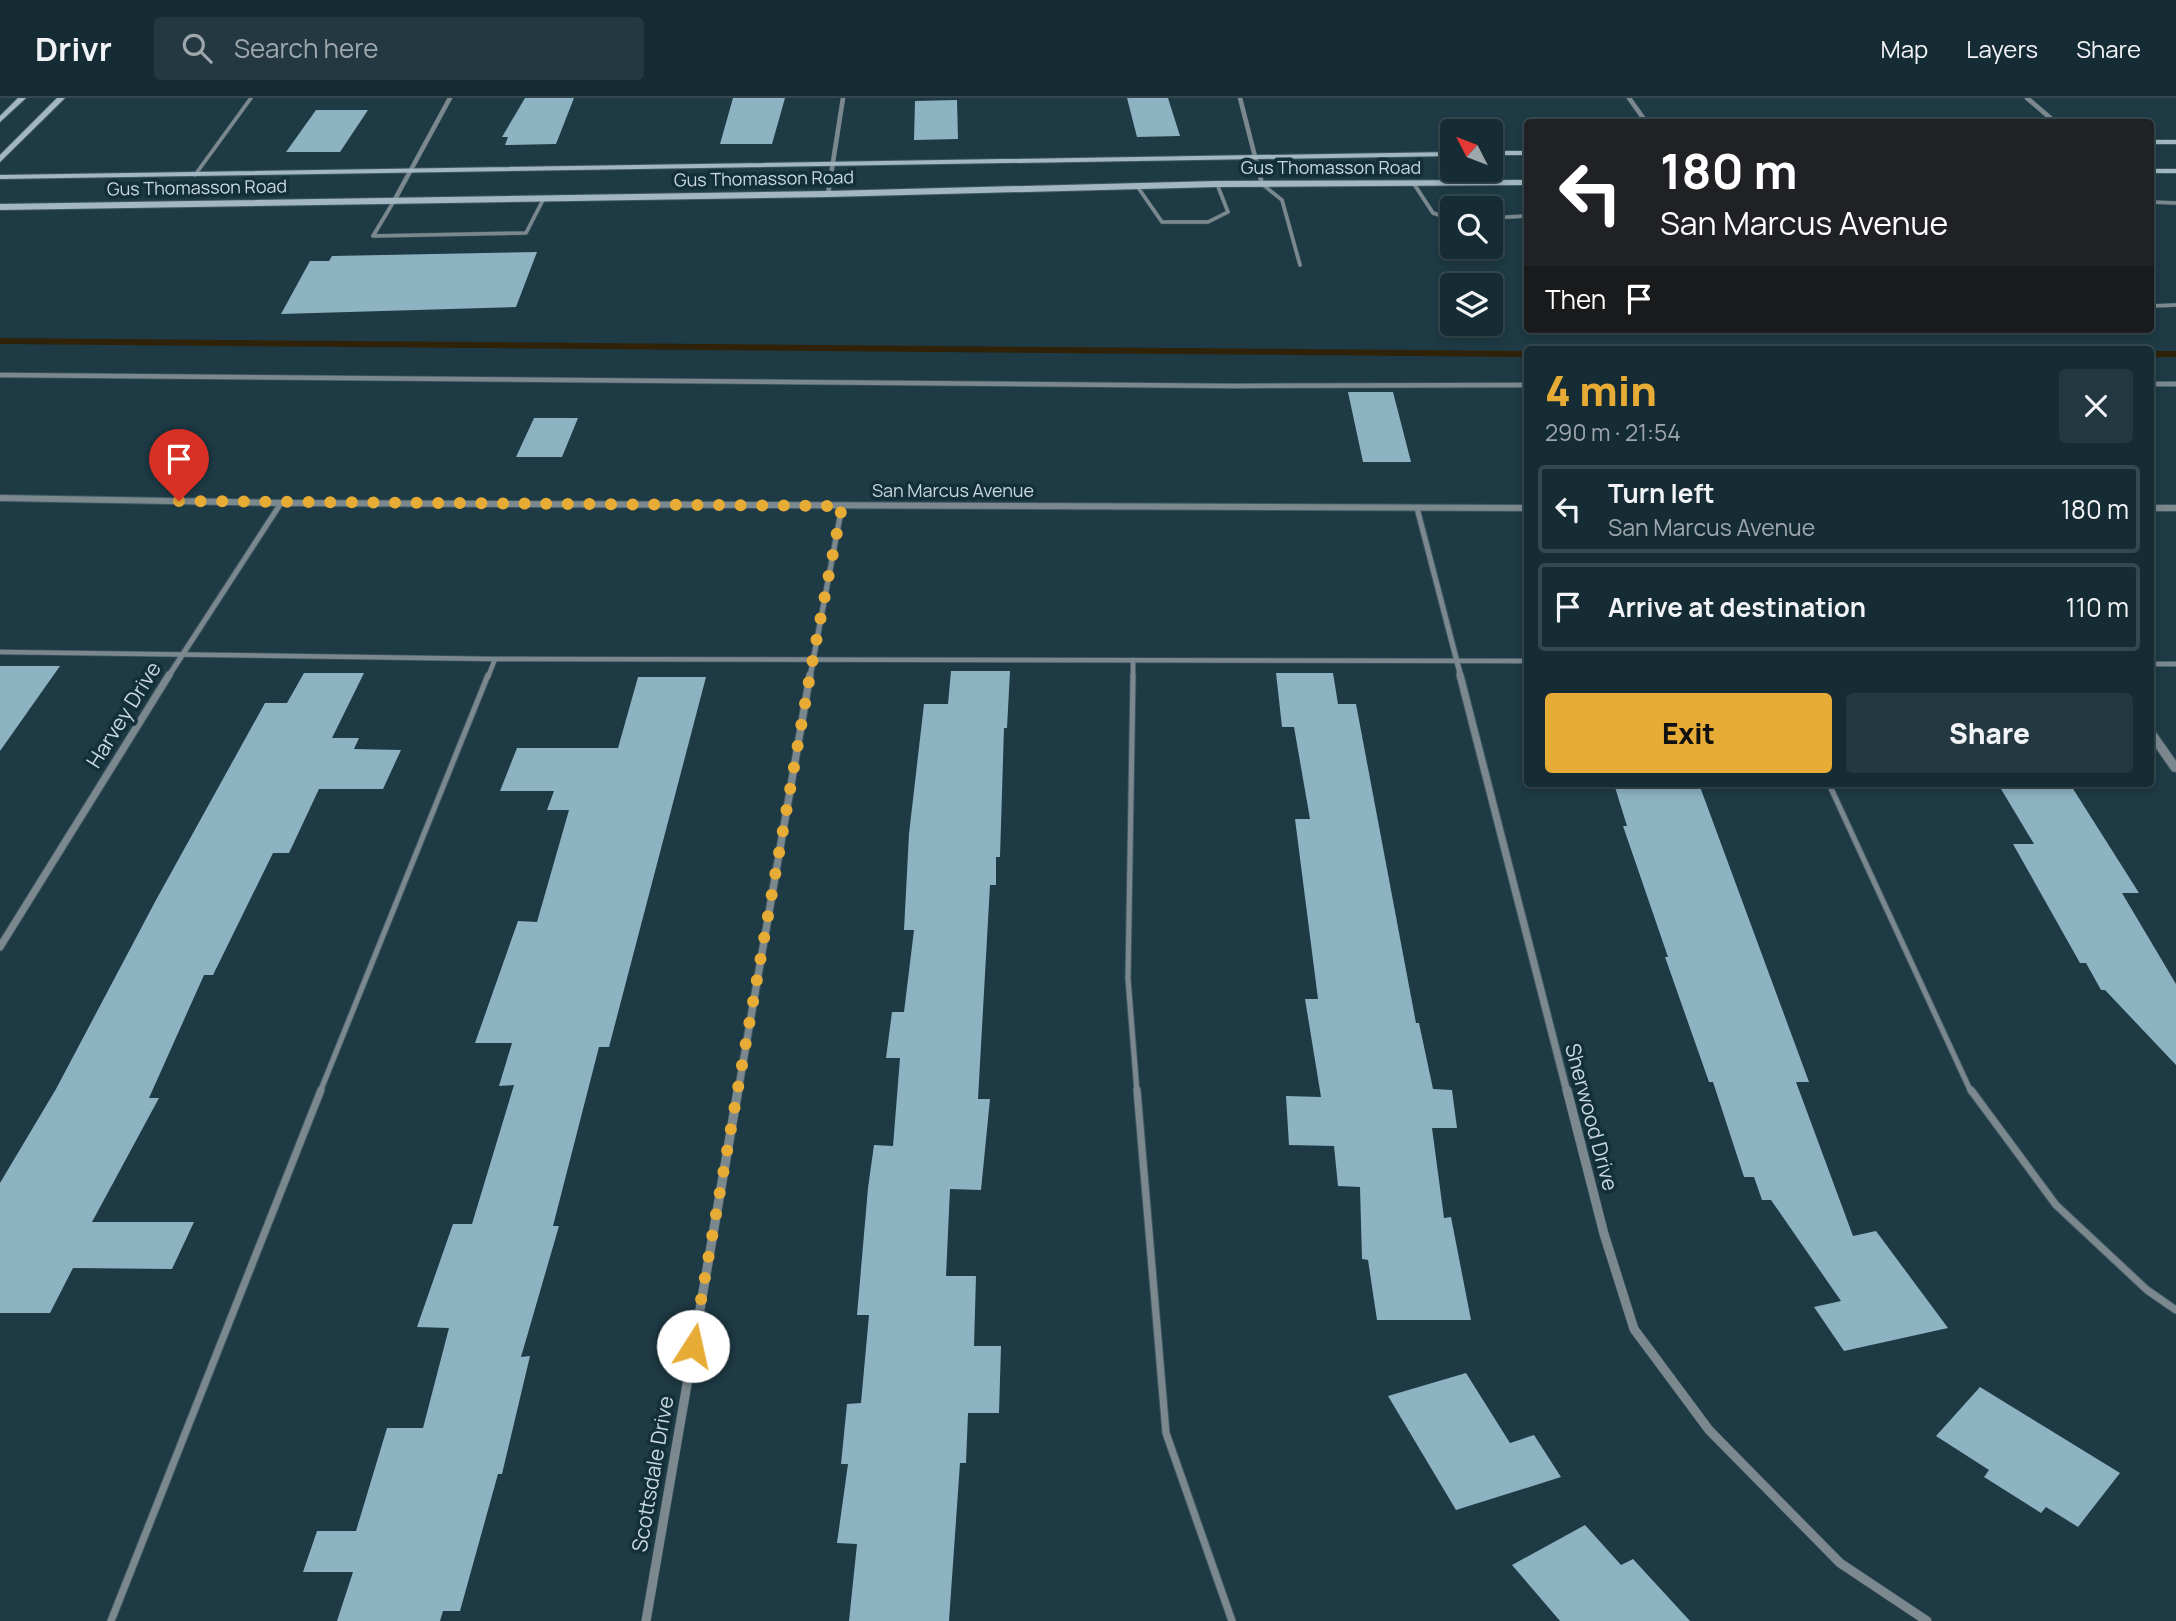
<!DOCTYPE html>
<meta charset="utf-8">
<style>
body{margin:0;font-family:Manrope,sans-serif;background:#233840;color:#f1f3f6;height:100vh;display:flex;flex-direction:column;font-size:26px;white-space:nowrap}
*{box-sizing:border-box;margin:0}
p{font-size:23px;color:#9ea7ac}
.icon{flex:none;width:38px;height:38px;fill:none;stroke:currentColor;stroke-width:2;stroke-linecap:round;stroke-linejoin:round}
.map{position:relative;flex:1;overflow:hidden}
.drawer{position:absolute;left:1524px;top:248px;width:630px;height:441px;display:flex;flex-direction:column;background:#162c34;border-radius:7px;box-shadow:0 4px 10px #0003,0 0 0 2px #35484f}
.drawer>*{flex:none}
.hud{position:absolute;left:1524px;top:21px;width:630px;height:214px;border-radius:7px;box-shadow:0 4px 10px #0003,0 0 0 2px #35484f;background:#202124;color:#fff;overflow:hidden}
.needle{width:46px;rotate:312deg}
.tools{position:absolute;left:1440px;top:21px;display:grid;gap:14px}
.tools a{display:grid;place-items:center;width:63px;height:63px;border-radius:7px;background:#162c34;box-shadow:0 4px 10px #0003,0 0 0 2px #35484f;font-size:35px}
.pin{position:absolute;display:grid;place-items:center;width:60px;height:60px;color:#fff;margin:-72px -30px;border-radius:50% 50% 50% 0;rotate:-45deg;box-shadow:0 0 7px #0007}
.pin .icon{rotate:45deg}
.me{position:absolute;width:77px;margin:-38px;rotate:10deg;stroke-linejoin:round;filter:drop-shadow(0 0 5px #0008)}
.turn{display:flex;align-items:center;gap:24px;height:147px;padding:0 21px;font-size:32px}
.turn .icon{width:91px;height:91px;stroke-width:2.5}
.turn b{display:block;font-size:49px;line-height:60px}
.then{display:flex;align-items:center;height:66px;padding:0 21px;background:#0003;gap:14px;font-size:26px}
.round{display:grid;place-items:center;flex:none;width:74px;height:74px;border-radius:7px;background:#233840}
.summary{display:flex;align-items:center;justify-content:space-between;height:119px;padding:0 21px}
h1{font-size:42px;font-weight:800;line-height:52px;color:#e7ac36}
.button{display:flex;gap:14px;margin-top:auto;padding:14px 21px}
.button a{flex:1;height:80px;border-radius:7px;background:#e7ac36;color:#111;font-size:28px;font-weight:800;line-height:80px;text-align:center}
.button a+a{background:#233840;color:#f1f3f6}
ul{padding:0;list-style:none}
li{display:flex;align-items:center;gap:21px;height:88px;margin:0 14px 10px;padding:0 7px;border:4px solid #35484f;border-radius:7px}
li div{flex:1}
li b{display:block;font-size:26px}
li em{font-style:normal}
header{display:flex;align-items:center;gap:42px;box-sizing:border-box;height:98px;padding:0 35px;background:#162c34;border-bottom:2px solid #35484f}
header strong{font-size:33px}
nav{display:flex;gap:38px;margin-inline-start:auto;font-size:24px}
.search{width:490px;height:63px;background:#233840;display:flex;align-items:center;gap:18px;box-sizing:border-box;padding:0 24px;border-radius:7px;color:#9ea7ac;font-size:26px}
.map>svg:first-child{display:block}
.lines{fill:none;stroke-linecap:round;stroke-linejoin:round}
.stream{fill:#302208;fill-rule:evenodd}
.building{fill:#8db2c1}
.service-far3-casing{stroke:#3d5661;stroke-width:4.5}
.service-far2-casing{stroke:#3d5661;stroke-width:6}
.service-far1-casing{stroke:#3d5661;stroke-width:7}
.service-casing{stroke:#3d5661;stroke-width:9}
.minor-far3-casing{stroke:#3d5661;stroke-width:5}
.minor-far2-casing{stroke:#3d5661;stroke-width:7}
.minor-far1-casing{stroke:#3d5661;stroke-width:9}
.minor-casing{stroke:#3d5661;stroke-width:10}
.tertiary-casing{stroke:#3d5661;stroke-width:2}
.secondary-casing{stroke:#3d5661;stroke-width:2}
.service-far3{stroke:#7b888e;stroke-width:3.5}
.service-far2{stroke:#7b888e;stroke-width:4.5}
.service-far1{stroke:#7b888e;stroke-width:5}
.service{stroke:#7b888e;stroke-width:7}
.minor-far3{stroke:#7b888e;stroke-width:4.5}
.minor-far2{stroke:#7b888e;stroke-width:5}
.minor-far1{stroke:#7b888e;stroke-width:7}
.minor{stroke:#7b888e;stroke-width:9}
.tertiary{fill:#7b888e;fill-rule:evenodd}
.secondary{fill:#a2b7c1;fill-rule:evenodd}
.route{stroke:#e7ac36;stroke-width:12;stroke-dasharray:0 21.6}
.labels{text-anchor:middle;stroke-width:7;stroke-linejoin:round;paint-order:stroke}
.far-street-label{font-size:18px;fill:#c8d8de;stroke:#132f3a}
.street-label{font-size:21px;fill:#c8d8de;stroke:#132f3a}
</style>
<header>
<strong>Drivr</strong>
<div class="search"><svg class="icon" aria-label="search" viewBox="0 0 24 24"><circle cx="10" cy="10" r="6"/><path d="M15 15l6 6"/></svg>Search here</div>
<nav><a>Map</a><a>Layers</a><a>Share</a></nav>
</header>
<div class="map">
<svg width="2176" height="1523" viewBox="0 0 2176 1523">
<rect width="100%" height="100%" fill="#1e3a45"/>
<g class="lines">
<path class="stream" d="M 0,240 L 1528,253 L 1528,259 L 0,246 Z
M 2151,253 L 2176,253 L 2176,259 L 2151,259 Z"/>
</g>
<path class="building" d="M 525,0 L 574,0 L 556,46 L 505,47 L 508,39 L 502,39 Z
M 733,0 L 785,0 L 772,46 L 720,46 Z
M 1127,0 L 1168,0 L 1180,38 L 1137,39 Z
M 957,2 L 958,41 L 914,42 L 915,3 Z
M 316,12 L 368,12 L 340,54 L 286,54 Z
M 537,154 L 516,209 L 281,216 L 310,163 L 329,163 L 332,158 Z
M 1348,294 L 1393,294 L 1411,364 L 1363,364 Z
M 534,320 L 578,320 L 562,359 L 516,359 Z
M 0,568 L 60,568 L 0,653 Z
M 951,573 L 1010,573 L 1007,630 L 1004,630 L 1000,759 L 996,759 L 996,787 L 990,787 L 978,1001 L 990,1001 L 981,1092 L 950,1091 L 946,1178 L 976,1178 L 974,1248 L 1001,1248 L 999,1315 L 968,1315 L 966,1365 L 960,1365 L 949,1523 L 849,1523 L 857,1446 L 837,1445 L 848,1366 L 841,1366 L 847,1306 L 861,1305 L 869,1217 L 857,1217 L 868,1090 L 874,1047 L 893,1048 L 900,960 L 886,960 L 892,914 L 904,914 L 914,832 L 904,832 L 909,736 L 924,606 L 948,606 Z
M 304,575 L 364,575 L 332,640 L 359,640 L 354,651 L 401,652 L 383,691 L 319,691 L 289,755 L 273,755 L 213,877 L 204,877 L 149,1000 L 159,1000 L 92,1124 L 194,1124 L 172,1171 L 73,1170 L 50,1215 L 0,1215 L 0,1085 L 56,991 L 156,802 L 265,605 L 287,605 Z
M 1276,575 L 1333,575 L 1338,606 L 1356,606 L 1416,925 L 1419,925 L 1433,991 L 1452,992 L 1457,1030 L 1432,1030 L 1444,1120 L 1451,1119 L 1471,1222 L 1377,1222 L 1368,1162 L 1362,1161 L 1360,1089 L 1338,1088 L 1334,1048 L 1289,1047 L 1286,998 L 1321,999 L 1305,901 L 1318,901 L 1295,721 L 1310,721 L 1294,629 L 1282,629 Z
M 638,579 L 706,579 L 609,949 L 599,949 L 553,1128 L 559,1128 L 521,1259 L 530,1258 L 502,1376 L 498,1376 L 460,1513 L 443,1513 L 440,1523 L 337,1523 L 353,1474 L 303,1474 L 317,1433 L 356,1433 L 387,1330 L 423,1330 L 449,1230 L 417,1229 L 453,1126 L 472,1126 L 514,987 L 499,988 L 512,945 L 475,945 L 518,823 L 537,824 L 569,712 L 547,712 L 554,693 L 500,693 L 517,650 L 618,650 Z
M 1614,686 L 1699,686 L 1809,984 L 1796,984 L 1853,1138 L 1876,1133 L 1948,1230 L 1844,1253 L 1814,1209 L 1841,1203 L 1771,1102 L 1762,1102 L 1754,1079 L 1744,1079 L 1713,984 L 1709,984 L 1665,859 L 1668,859 L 1623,728 L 1627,728 Z
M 1998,686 L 2070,686 L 2139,795 L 2122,795 L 2176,886 L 2176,967 L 2105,892 L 2101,892 L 2086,865 L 2080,865 L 2013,746 L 2034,746 Z
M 1466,1275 L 1510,1345 L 1534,1337 L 1561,1379 L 1456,1412 L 1388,1298 Z
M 1980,1289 L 2120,1375 L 2078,1429 L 2046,1409 L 2041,1415 L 1984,1379 L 1989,1372 L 1936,1338 Z
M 1585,1427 L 1621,1467 L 1633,1461 L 1690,1523 L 1560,1523 L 1512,1467 Z"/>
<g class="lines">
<defs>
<path id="service-far3" d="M 195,77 L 251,0
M 1262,86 L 1282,102 L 1300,167
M 1414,86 L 1433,115 L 1452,121
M 1137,88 L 1162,124 L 1208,124 L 1228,114 L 1217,86
M 394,103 L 373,138 L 526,135 L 544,100
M 2151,104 L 2176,105
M 1491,120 L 1527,118
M 2151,208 L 2176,207"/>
<path id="service-far2" d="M 0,277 L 1233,288 L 1528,287
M 2151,286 L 2176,286
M 0,554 L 495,561 L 1528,563
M 2151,566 L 2176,566
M 488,579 L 495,561
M 1133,579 L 1133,562"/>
<path id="service-far1" d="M 1133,577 L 1128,881 L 1137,994
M 1829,686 L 1971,994
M 320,994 L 488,577"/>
<path id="service" d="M 1137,992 L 1166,1335 L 1232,1523
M 1971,992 L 2056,1107 L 2147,1192 L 2176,1212
M 111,1523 L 321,992"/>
<path id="minor-far3" d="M 1240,0 L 1262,86
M 1629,0 L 1646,24
M 2027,0 L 2055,24
M 828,96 L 843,0
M 394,103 L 450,0"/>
<path id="minor-far2" d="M 1417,410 L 1461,579
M 168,579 L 281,405
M 810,579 L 842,408"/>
<path id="minor-far1" d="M 1460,577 L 1567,994
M 0,849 L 169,577
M 738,994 L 810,577"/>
<path id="minor" d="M 1567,992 L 1604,1136 L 1634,1231 L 1709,1332 L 1840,1465 L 1927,1523
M 646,1523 L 738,992"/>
<path id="tertiary" d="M 0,397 L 281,402 L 1528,407 L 1528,413 L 281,408 L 0,403 Z
M 2151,407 L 2176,407 L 2176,413 L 2151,413 Z
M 2151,632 L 2155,633 L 2176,663 L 2176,674 L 2172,673 L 2151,643 Z"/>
<path id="secondary" d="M 18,0 L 26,0 L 0,24 L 0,18 Z
M 57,0 L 65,0 L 0,64 L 0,57 Z
M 2151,42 L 2176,42 L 2176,46 L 2151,46 Z
M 1491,53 L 1528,53 L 1528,57 L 1491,57 Z
M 1452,54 L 1452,58 L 0,81 L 0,77 Z
M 2151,71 L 2176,71 L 2176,75 L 2151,75 Z
M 1528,82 L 1528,87 L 1217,89 L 828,99 L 0,112 L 0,106 L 828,93 L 1217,83 Z"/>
</defs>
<use href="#service-far3" class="service-far3-casing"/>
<use href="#service-far2" class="service-far2-casing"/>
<use href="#service-far1" class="service-far1-casing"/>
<use href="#service" class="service-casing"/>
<use href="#minor-far3" class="minor-far3-casing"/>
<use href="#minor-far2" class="minor-far2-casing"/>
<use href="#minor-far1" class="minor-far1-casing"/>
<use href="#minor" class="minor-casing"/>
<use href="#tertiary" class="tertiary-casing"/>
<use href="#secondary" class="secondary-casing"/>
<use href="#service-far3" class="service-far3"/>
<use href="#service-far2" class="service-far2"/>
<use href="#service-far1" class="service-far1"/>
<use href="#service" class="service"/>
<use href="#minor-far3" class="minor-far3"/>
<use href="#minor-far2" class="minor-far2"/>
<use href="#minor-far1" class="minor-far1"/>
<use href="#minor" class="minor"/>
<use href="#tertiary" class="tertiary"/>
<use href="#secondary" class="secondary"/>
</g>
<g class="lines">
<path class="route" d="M 179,403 L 842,408 L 813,560 L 693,1248"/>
</g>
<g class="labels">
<g class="far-street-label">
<text x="1331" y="76">Gus Thomasson Road</text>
<text transform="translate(764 81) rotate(-1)" y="6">Gus Thomasson Road</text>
<text transform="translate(197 90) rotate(-1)" y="6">Gus Thomasson Road</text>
<text x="953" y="399">San Marcus Avenue</text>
</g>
<g class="street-label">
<text transform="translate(124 617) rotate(-58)" y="7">Harvey Drive</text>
<text transform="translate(1591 1019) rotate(75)" y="7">Sherwood Drive</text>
<text transform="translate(653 1376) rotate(-80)" y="7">Scottsdale Drive</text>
</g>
</g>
</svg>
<div class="tools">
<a><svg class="needle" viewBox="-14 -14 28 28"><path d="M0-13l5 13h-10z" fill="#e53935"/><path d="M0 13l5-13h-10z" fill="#9ea7ac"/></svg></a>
<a><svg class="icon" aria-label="search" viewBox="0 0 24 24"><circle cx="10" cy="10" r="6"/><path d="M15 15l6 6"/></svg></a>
<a><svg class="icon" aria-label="layers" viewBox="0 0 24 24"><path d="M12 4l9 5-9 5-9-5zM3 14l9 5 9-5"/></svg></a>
</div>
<div class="pin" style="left:179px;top:403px;background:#d93025"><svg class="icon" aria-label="arrive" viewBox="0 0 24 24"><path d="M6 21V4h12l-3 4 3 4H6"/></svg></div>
<svg class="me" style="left:693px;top:1248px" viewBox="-20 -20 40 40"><circle r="19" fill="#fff"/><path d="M0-13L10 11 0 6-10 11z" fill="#e7ac36"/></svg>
<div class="hud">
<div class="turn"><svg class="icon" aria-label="left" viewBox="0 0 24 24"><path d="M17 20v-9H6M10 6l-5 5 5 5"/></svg><div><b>180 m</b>San Marcus Avenue</div></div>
<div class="then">Then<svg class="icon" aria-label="arrive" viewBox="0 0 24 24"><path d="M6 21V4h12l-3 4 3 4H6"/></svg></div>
</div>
<section class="drawer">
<div class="summary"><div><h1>4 min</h1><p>290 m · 21:54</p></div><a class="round"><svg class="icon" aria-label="close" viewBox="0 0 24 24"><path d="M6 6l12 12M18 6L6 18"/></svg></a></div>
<ul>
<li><svg class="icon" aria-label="left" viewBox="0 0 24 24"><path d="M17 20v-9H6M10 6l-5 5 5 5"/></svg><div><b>Turn left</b><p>San Marcus Avenue</p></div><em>180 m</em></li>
<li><svg class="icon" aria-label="arrive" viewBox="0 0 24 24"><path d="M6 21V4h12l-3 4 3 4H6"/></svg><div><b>Arrive at destination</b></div><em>110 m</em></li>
</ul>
<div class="button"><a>Exit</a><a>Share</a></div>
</section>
</div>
